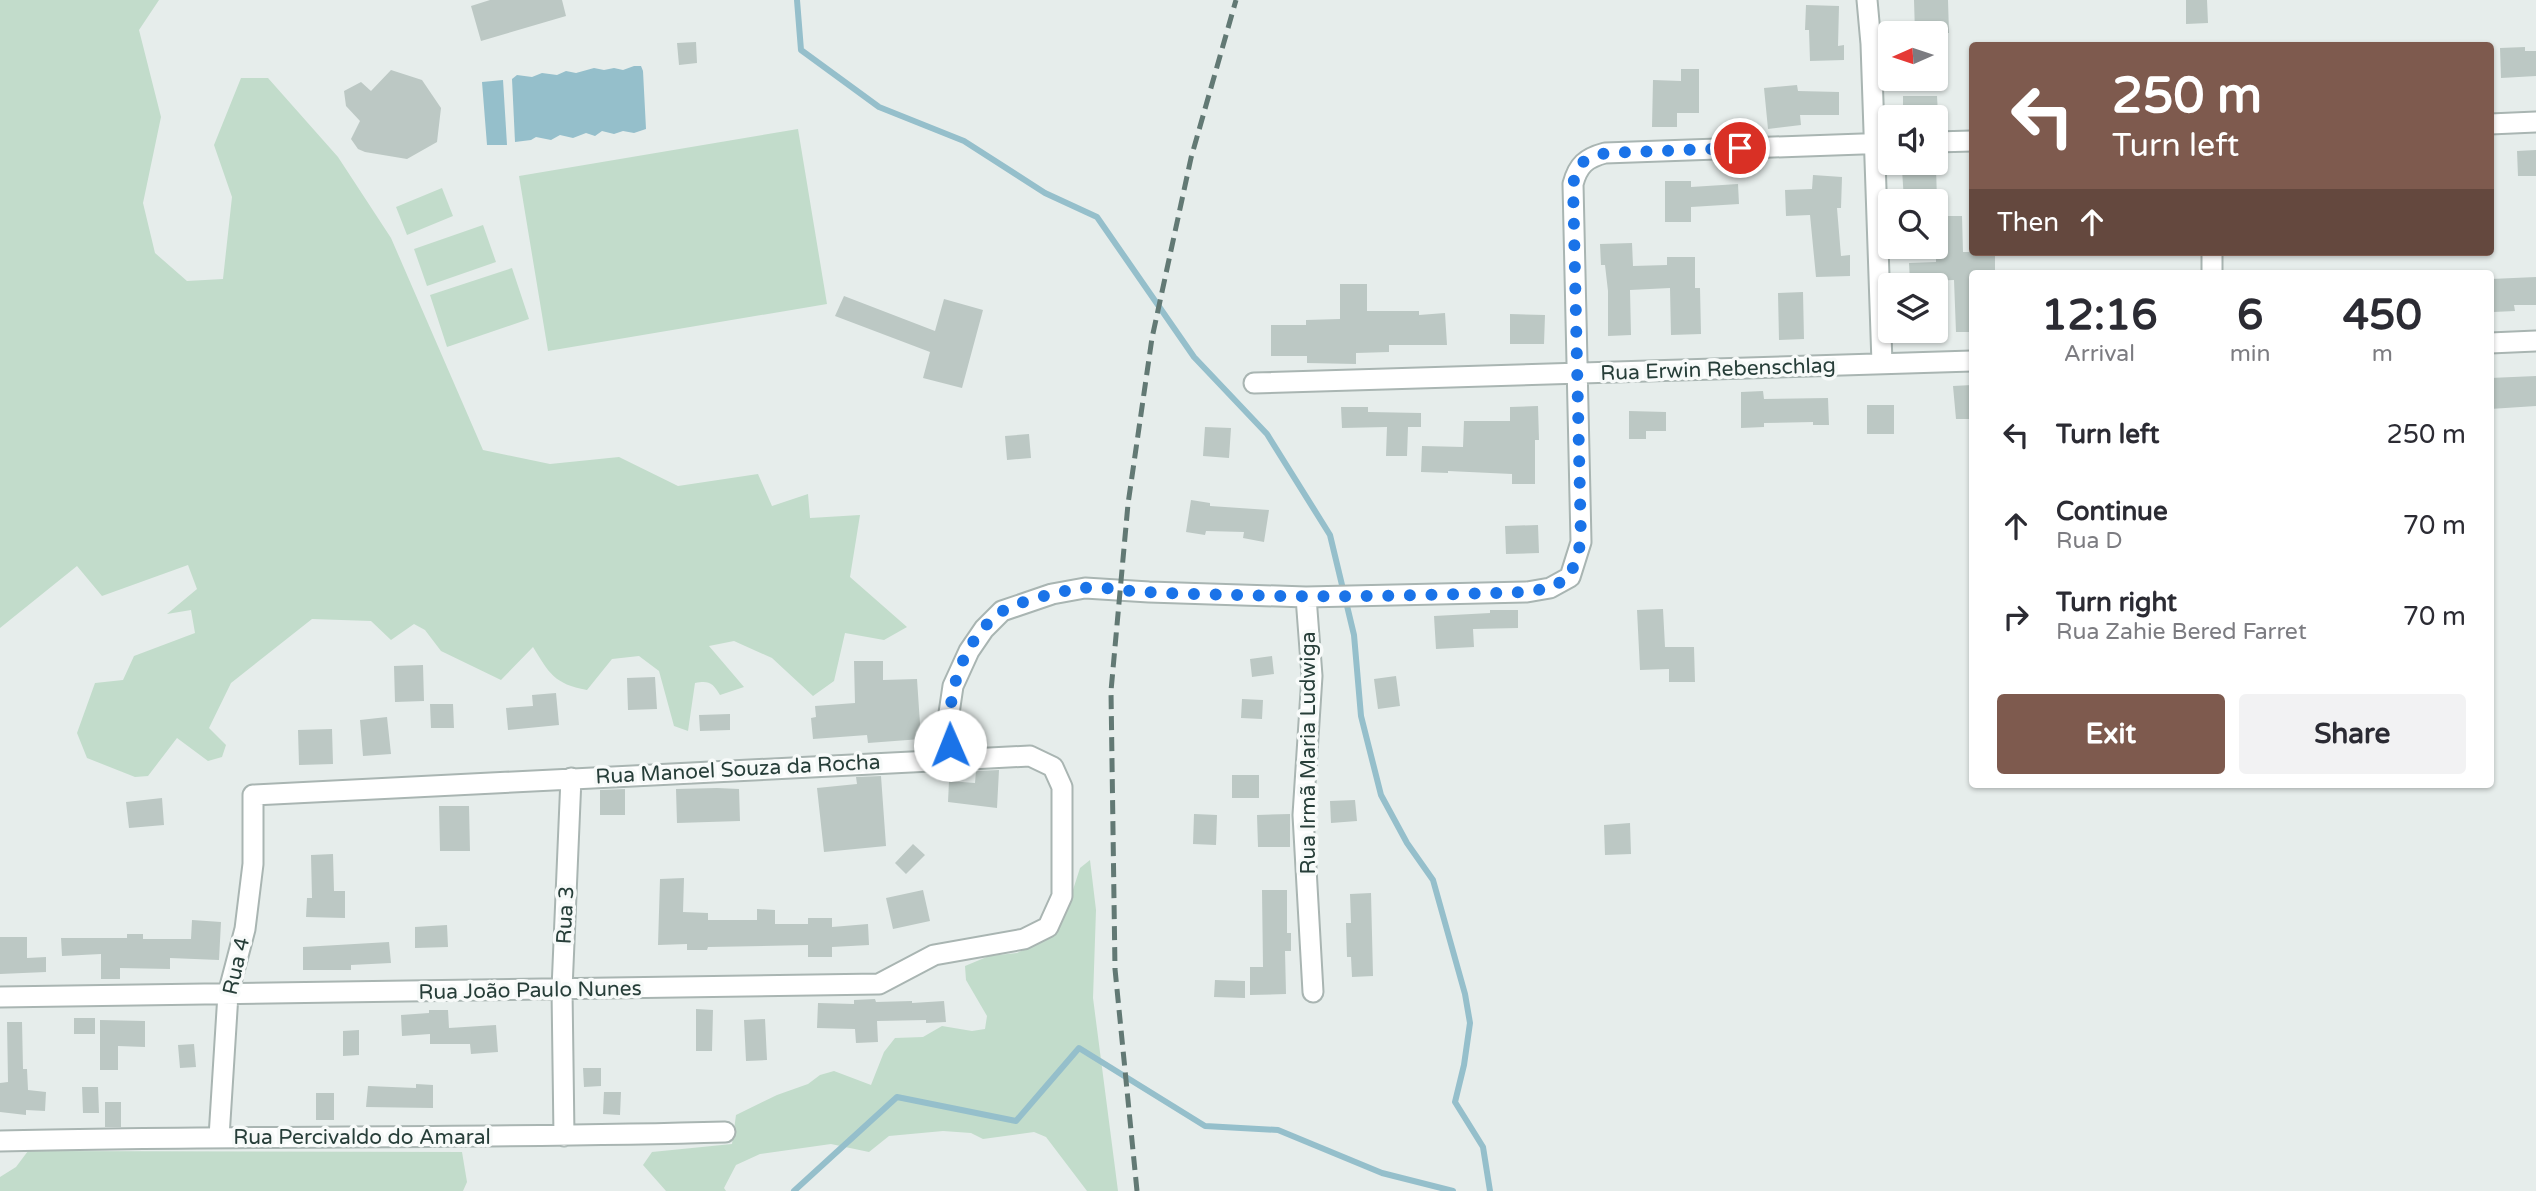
<!DOCTYPE html>
<meta charset="utf-8">
<style>
body{margin:0;font-family:"Varela Round",sans-serif;background:#f2f2f3;color:#2b2b33;height:100vh;display:flex;flex-direction:column;font-size:26px;white-space:nowrap}
*{box-sizing:border-box;margin:0}
p{font-size:23px;color:#7c7c81}
.icon{flex:none;width:38px;height:38px;fill:none;stroke:currentColor;stroke-width:2;stroke-linecap:round;stroke-linejoin:round}
.map{position:relative;flex:1;overflow:hidden}
.sheet{position:absolute;left:1969px;top:270px;width:525px;height:518px;display:flex;flex-direction:column;background:#fff;border-radius:7px;box-shadow:0 2px 5px #0004}
.sheet>*{flex:none}
.guide{position:absolute;left:1969px;top:42px;width:525px;height:214px;border-radius:7px;box-shadow:0 2px 5px #0004;background:#7e5a4e;color:#fff;overflow:hidden}
.needle{width:46px;rotate:267deg}
.fabs{position:absolute;left:1878px;top:21px;display:grid;gap:14px}
.fabs a{display:grid;place-items:center;width:70px;height:70px;border-radius:7px;background:#fff;box-shadow:0 2px 5px #0004;font-size:35px}
.pin{position:absolute;display:grid;place-items:center;width:60px;height:60px;color:#fff;margin:-30px;border:4px solid #fff;border-radius:50%;box-shadow:0 2px 7px #0007}
.me{position:absolute;width:77px;margin:-38px;rotate:359deg;stroke-linejoin:round;filter:drop-shadow(0 0 5px #0008)}
.turn{display:flex;align-items:center;gap:24px;height:147px;padding:0 28px;font-size:32px}
.turn .icon{width:91px;height:91px;stroke-width:2.5}
.turn b{display:block;font-size:49px;line-height:60px}
.then{display:flex;align-items:center;height:66px;padding:0 28px;background:#0003;gap:14px;font-size:26px}
.eta{display:flex;justify-content:space-evenly;align-items:center;height:119px;text-align:center}
.eta b{font-size:42px;font-weight:700;line-height:49px}
.button{display:flex;gap:14px;margin-top:auto;padding:14px 28px}
.button a{flex:1;height:80px;border-radius:7px;background:#7e5a4e;color:#fff;font-size:28px;font-weight:700;line-height:80px;text-align:center}
.button a+a{background:#f2f2f3;color:#2b2b33}
ul{padding:0;list-style:none}
li{display:flex;align-items:center;gap:21px;height:91px;padding:0 28px}
li div{flex:1}
li b{display:block;font-size:26px}
li em{font-style:normal}
.map>svg:first-child{display:block}
.green{fill:#c2dccb}
.water{fill:#95bfcb}
.lines{fill:none;stroke-linecap:round;stroke-linejoin:round}
.stream{stroke:#95bfcb;stroke-width:6}
.building{fill:#bcc8c4}
.minor-casing{stroke:#a9b5b2;stroke-width:23}
.minor{stroke:#fff;stroke-width:19}
.rail{stroke:#627974;stroke-width:5;stroke-dasharray:14 7;stroke-linecap:butt}
.route{stroke:#1a73e8;stroke-width:12;stroke-dasharray:0 21.6}
.labels{text-anchor:middle;stroke-width:7;stroke-linejoin:round;paint-order:stroke}
.street-label{font-size:21px;fill:#273e39;stroke:#f7faf9}
</style>
<div class="map">
<svg width="2536" height="1191" viewBox="0 0 2536 1191">
<rect width="100%" height="100%" fill="#e6edeb"/>
<path class="green" d="M 0,0 L 159,0 L 139,30 L 161,117 L 143,203 L 155,253 L 187,281 L 223,279 L 232,197 L 214,145 L 241,78 L 268,78 L 338,157 L 391,238 L 483,450 L 550,464 L 619,457 L 678,486 L 758,474 L 772,506 L 808,494 L 810,518 L 860,515 L 850,577 L 907,627 L 884,640 L 845,633 L 834,681 L 813,696 L 772,658 L 734,641 L 709,646 L 744,687 L 720,695 C 713,683 709,680 695,683 L 688,731 L 674,726 L 659,671 L 639,656 L 612,659 L 587,690 C 554,684 549,673 533,647 L 501,680 L 441,651 L 425,630 L 414,624 L 391,640 L 371,621 L 312,619 L 231,683 L 209,728 L 226,745 L 222,757 L 208,761 L 177,738 L 148,776 L 135,777 L 87,758 L 77,733 L 95,683 L 123,680 L 134,656 L 195,633 L 191,610 L 167,614 L 197,589 L 188,565 L 102,596 L 77,566 L 0,628 Z
M 798,129 L 827,304 L 548,351 L 519,176 Z
M 442,188 L 453,216 L 407,235 L 396,207 Z
M 483,225 L 496,262 L 427,286 L 414,249 Z
M 512,268 L 529,319 L 447,347 L 430,295 Z
M 1090,860 L 1096,910 L 1093,998 L 1118,1191 L 1087,1191 L 1046,1137 L 1034,1132 L 983,1139 L 971,1133 L 943,1131 L 889,1136 L 869,1152 L 831,1144 L 760,1154 L 736,1165 L 724,1188 L 726,1191 L 666,1191 L 643,1165 L 652,1152 L 732,1144 L 736,1115 L 777,1095 L 808,1084 L 820,1075 L 834,1071 L 871,1085 L 884,1052 L 895,1038 L 923,1037 L 942,1026 L 972,1031 L 985,1029 L 987,1016 L 966,980 L 965,966 L 989,956 L 1017,953 L 1042,941 L 1063,921 L 1080,868 Z
M 28,1151 L 462,1152 L 467,1182 L 463,1191 L 0,1191 L 0,1177 L 16,1167 Z"/>
<path class="water" d="M 634,66 L 641,66 L 643,71 L 646,129 L 634,133 L 623,131 L 614,134 L 602,131 L 595,136 L 586,133 L 573,138 L 560,135 L 551,140 L 536,137 L 531,140 L 515,142 L 512,79 L 517,75 L 532,77 L 542,73 L 557,75 L 566,71 L 576,73 L 594,68 L 604,70 L 614,68 L 623,70 Z
M 503,80 L 507,145 L 487,145 L 482,82 Z"/>
<g class="lines">
<path class="stream" d="M 797,0 L 801,50 L 879,107 L 964,141 L 1045,193 L 1097,217 L 1194,357 L 1267,434 L 1330,535 L 1354,635 L 1361,716 L 1381,795 L 1407,843 L 1433,880 L 1465,994 L 1470,1023 L 1464,1065 L 1455,1102 L 1483,1147 L 1490,1191
M 794,1191 L 897,1097 L 1016,1121 L 1079,1048 L 1205,1126 L 1278,1130 L 1382,1173 L 1453,1191"/>
</g>
<path class="building" d="M 490,0 L 562,0 L 566,16 L 481,41 L 471,6 Z
M 1914,0 L 1948,0 L 1949,33 L 1915,33 Z
M 2186,0 L 2207,0 L 2208,23 L 2186,24 Z
M 1806,5 L 1839,6 L 1838,46 L 1844,45 L 1844,60 L 1810,61 L 1809,30 L 1805,30 Z
M 696,42 L 697,63 L 679,65 L 677,43 Z
M 2525,47 L 2525,51 L 2536,51 L 2536,76 L 2501,78 L 2500,48 Z
M 1681,69 L 1699,69 L 1699,113 L 1677,113 L 1677,127 L 1652,127 L 1653,80 L 1681,81 Z
M 391,70 L 422,80 L 441,108 L 437,142 L 407,159 L 365,152 L 358,149 L 351,139 L 360,121 L 346,106 L 344,91 L 361,82 L 371,91 Z
M 1797,85 L 1798,91 L 1839,92 L 1839,115 L 1800,115 L 1801,125 L 1768,129 L 1764,88 Z
M 1903,96 L 1937,96 L 1938,114 L 1903,114 Z
M 2536,150 L 2536,176 L 2518,176 L 2517,151 Z
M 1936,167 L 1937,201 L 1904,201 L 1902,169 Z
M 1813,175 L 1842,177 L 1841,208 L 1837,208 L 1841,256 L 1850,255 L 1850,276 L 1816,277 L 1810,215 L 1786,216 L 1785,190 L 1812,189 Z
M 1665,181 L 1691,181 L 1691,187 L 1738,184 L 1739,204 L 1691,207 L 1691,222 L 1665,222 Z
M 1936,216 L 1962,216 L 1963,252 L 1995,252 L 1995,273 L 1972,273 L 1972,332 L 1956,332 L 1954,280 L 1910,282 L 1909,263 L 1936,262 Z
M 1632,243 L 1633,266 L 1667,265 L 1667,257 L 1695,257 L 1695,288 L 1700,288 L 1701,334 L 1671,335 L 1670,288 L 1630,290 L 1631,335 L 1608,336 L 1608,291 L 1605,265 L 1601,265 L 1600,244 Z
M 2536,277 L 2536,305 L 2514,305 L 2515,311 L 2493,312 L 2491,279 Z
M 1340,284 L 1367,284 L 1367,311 L 1419,311 L 1419,315 L 1445,313 L 1447,345 L 1389,345 L 1389,352 L 1356,353 L 1356,364 L 1307,363 L 1307,356 L 1271,356 L 1271,325 L 1306,325 L 1306,320 L 1340,319 Z
M 1803,292 L 1804,339 L 1779,340 L 1778,293 Z
M 844,296 L 935,331 L 944,299 L 983,310 L 962,388 L 923,378 L 930,352 L 835,316 Z
M 1510,314 L 1545,315 L 1544,344 L 1510,344 Z
M 2536,376 L 2536,406 L 2490,409 L 2490,378 Z
M 1972,385 L 1972,419 L 1956,419 L 1953,386 Z
M 1763,391 L 1764,399 L 1828,398 L 1829,425 L 1813,425 L 1813,422 L 1764,423 L 1764,427 L 1741,428 L 1741,392 Z
M 1867,405 L 1894,405 L 1894,434 L 1867,434 Z
M 1538,406 L 1539,440 L 1535,440 L 1535,484 L 1512,484 L 1512,474 L 1448,471 L 1448,473 L 1421,472 L 1422,446 L 1463,447 L 1464,421 L 1510,421 L 1510,407 Z
M 1341,407 L 1368,407 L 1368,412 L 1421,413 L 1421,427 L 1408,427 L 1407,456 L 1386,456 L 1387,427 L 1342,428 Z
M 1629,411 L 1666,412 L 1666,431 L 1646,431 L 1646,439 L 1629,439 Z
M 1205,427 L 1231,428 L 1229,458 L 1203,456 Z
M 1029,434 L 1031,458 L 1007,460 L 1005,436 Z
M 1191,500 L 1210,503 L 1210,506 L 1269,510 L 1264,542 L 1243,538 L 1244,532 L 1206,531 L 1205,535 L 1186,532 Z
M 1538,525 L 1539,553 L 1506,554 L 1505,526 Z
M 1663,609 L 1665,647 L 1694,647 L 1695,682 L 1669,682 L 1669,669 L 1640,670 L 1637,610 Z
M 1490,610 L 1518,610 L 1518,628 L 1473,629 L 1474,647 L 1436,649 L 1434,616 L 1490,613 Z
M 1272,656 L 1274,674 L 1252,677 L 1250,659 Z
M 854,661 L 883,661 L 883,680 L 917,679 L 921,739 L 868,743 L 867,735 L 813,739 L 811,718 L 816,717 L 815,706 L 855,703 Z
M 423,665 L 424,701 L 395,702 L 394,666 Z
M 1396,676 L 1400,706 L 1378,709 L 1374,679 Z
M 655,677 L 657,709 L 628,710 L 627,678 Z
M 556,693 L 559,725 L 508,730 L 506,708 L 533,706 L 532,695 Z
M 1242,699 L 1263,700 L 1262,719 L 1241,718 Z
M 430,704 L 453,704 L 454,728 L 431,728 Z
M 730,714 L 730,730 L 700,731 L 699,715 Z
M 387,717 L 391,754 L 363,756 L 360,720 Z
M 332,729 L 333,764 L 299,765 L 298,730 Z
M 999,770 L 997,808 L 948,802 L 949,781 L 975,783 L 976,771 Z
M 1232,775 L 1259,775 L 1259,798 L 1232,798 Z
M 881,776 L 886,846 L 824,852 L 817,788 L 857,784 L 856,777 Z
M 717,788 L 739,789 L 740,821 L 677,823 L 676,789 Z
M 625,789 L 625,815 L 600,815 L 600,790 Z
M 162,798 L 164,825 L 129,828 L 126,802 Z
M 1355,800 L 1357,821 L 1331,823 L 1330,801 Z
M 439,806 L 469,806 L 470,851 L 440,851 Z
M 1194,814 L 1217,815 L 1216,845 L 1193,844 Z
M 1290,814 L 1290,847 L 1258,847 L 1257,815 Z
M 1630,823 L 1631,854 L 1605,855 L 1604,825 Z
M 913,844 L 925,855 L 906,874 L 895,863 Z
M 333,854 L 334,891 L 345,891 L 345,918 L 306,917 L 307,898 L 312,898 L 311,855 Z
M 684,878 L 683,912 L 708,913 L 708,920 L 757,920 L 757,909 L 775,910 L 775,924 L 808,924 L 808,918 L 832,918 L 832,927 L 868,924 L 869,945 L 832,947 L 832,957 L 808,957 L 808,945 L 708,947 L 707,950 L 687,950 L 687,944 L 658,945 L 660,879 Z
M 923,890 L 930,921 L 893,929 L 886,898 Z
M 1262,890 L 1287,890 L 1287,933 L 1291,933 L 1291,951 L 1285,951 L 1286,994 L 1250,995 L 1250,967 L 1263,967 Z
M 1371,893 L 1373,976 L 1352,977 L 1351,957 L 1347,957 L 1346,923 L 1351,923 L 1350,894 Z
M 192,920 L 221,922 L 219,960 L 170,958 L 170,969 L 120,968 L 120,979 L 101,979 L 101,954 L 62,956 L 61,938 L 127,938 L 127,934 L 143,934 L 143,939 L 191,939 Z
M 447,925 L 448,947 L 415,948 L 415,927 Z
M 0,937 L 27,937 L 27,958 L 46,957 L 46,972 L 0,974 Z
M 389,942 L 391,963 L 351,965 L 351,970 L 303,970 L 303,947 Z
M 1215,980 L 1245,981 L 1245,998 L 1214,997 Z
M 875,999 L 876,1002 L 912,1001 L 912,1003 L 944,1001 L 946,1022 L 926,1023 L 926,1020 L 877,1021 L 878,1042 L 856,1043 L 855,1029 L 817,1028 L 818,1003 L 854,1004 L 854,1000 Z
M 696,1009 L 713,1010 L 712,1051 L 696,1051 Z
M 429,1010 L 448,1010 L 449,1028 L 496,1025 L 498,1052 L 471,1054 L 470,1044 L 430,1044 L 430,1034 L 402,1036 L 401,1015 L 429,1013 Z
M 74,1018 L 95,1018 L 95,1034 L 74,1034 Z
M 765,1019 L 767,1060 L 746,1061 L 744,1020 Z
M 100,1020 L 145,1021 L 145,1047 L 118,1046 L 118,1070 L 100,1070 Z
M 7,1022 L 22,1022 L 23,1069 L 27,1069 L 28,1090 L 46,1092 L 45,1111 L 26,1110 L 26,1115 L 0,1112 L 0,1083 L 8,1082 Z
M 359,1030 L 359,1055 L 343,1056 L 343,1031 Z
M 194,1044 L 196,1067 L 180,1068 L 178,1045 Z
M 583,1068 L 601,1068 L 601,1086 L 584,1087 Z
M 416,1084 L 433,1085 L 433,1108 L 366,1107 L 368,1086 L 416,1088 Z
M 82,1087 L 98,1087 L 99,1113 L 83,1113 Z
M 604,1092 L 621,1092 L 620,1115 L 603,1114 Z
M 316,1093 L 334,1093 L 334,1120 L 316,1120 Z
M 105,1102 L 121,1102 L 121,1127 L 105,1127 Z"/>
<g class="lines">
<defs>
<path id="minor" d="M 1867,0 L 1871,44 L 1882,363
M 2490,124 L 2536,122
M 1936,142 L 1972,141
M 2212,252 L 2212,273
M 2490,343 L 2536,341
M 1254,383 L 1972,361
M 1306,597 L 1312,676 L 1303,815 L 1313,992
M 0,997 L 879,984 L 934,955 L 1024,939 L 1048,927 L 1062,896 L 1062,787 L 1053,767 L 1030,756 L 951,760
M 564,1136 L 562,989 L 571,778
M 219,1137 L 228,994 L 245,929 L 253,864 L 253,795 L 951,760 L 948,720 L 953,686 L 969,651 L 984,629 L 1002,611 L 1052,594 L 1085,588 L 1149,592 L 1306,597 L 1527,592 L 1550,588 L 1570,577 L 1581,542 L 1573,184 C 1578,165 1586,158 1605,153 L 1890,143
M 0,1141 C 242,1135 483,1139 725,1132"/>
</defs>
<use href="#minor" class="minor-casing"/>
<use href="#minor" class="minor"/>
<path class="rail" d="M 1137,1191 L 1115,969 L 1111,691 L 1128,504 L 1152,338 L 1191,158 L 1236,0"/>
</g>
<g class="lines">
<path class="route" d="M 950,745 C 946,697 960,642 1001,612 C 1017,601 1062,591 1082,588 C 1102,586 1125,591 1145,592 C 1175,594 1206,594 1235,595 C 1333,598 1430,595 1527,592 L 1550,588 L 1570,577 L 1581,542 L 1573,184 L 1576,172 L 1583,162 L 1605,153 L 1740,148"/>
</g>
<g class="labels">
<g class="street-label">
<text transform="translate(1718 369) rotate(-2)" y="7">Rua Erwin Rebenschlag</text>
<text transform="translate(1308 753) rotate(-90)" y="7">Rua Irmã Maria Ludwiga</text>
<text transform="translate(738 769) rotate(-3)" y="7">Rua Manoel Souza da Rocha</text>
<text transform="translate(565 915) rotate(-87)" y="7">Rua 3</text>
<text transform="translate(236 966) rotate(-77)" y="7">Rua 4</text>
<text transform="translate(530 990) rotate(-1)" y="7">Rua João Paulo Nunes</text>
<text x="362" y="1144">Rua Percivaldo do Amaral</text>
</g>
</g>
</svg>
<div class="fabs">
<a><svg class="needle" viewBox="-14 -14 28 28"><path d="M0-13l5 13h-10z" fill="#e53935"/><path d="M0 13l5-13h-10z" fill="#7c7c81"/></svg></a>
<a><svg class="icon" aria-label="sound" viewBox="0 0 24 24"><path d="M4 9h4l5-4v14l-5-4H4zM17 9q2 3 0 6"/></svg></a>
<a><svg class="icon" aria-label="search" viewBox="0 0 24 24"><circle cx="10" cy="10" r="6"/><path d="M15 15l6 6"/></svg></a>
<a><svg class="icon" aria-label="layers" viewBox="0 0 24 24"><path d="M12 4l9 5-9 5-9-5zM3 14l9 5 9-5"/></svg></a>
</div>
<div class="pin" style="left:1740px;top:148px;background:#d93025"><svg class="icon" aria-label="arrive" viewBox="0 0 24 24"><path d="M6 21V4h12l-3 4 3 4H6"/></svg></div>
<svg class="me" style="left:950px;top:745px" viewBox="-20 -20 40 40"><circle r="19" fill="#fff"/><path d="M0-13L10 11 0 6-10 11z" fill="#1a73e8"/></svg>
<div class="guide">
<div class="turn"><svg class="icon" aria-label="left" viewBox="0 0 24 24"><path d="M17 20v-9H6M10 6l-5 5 5 5"/></svg><div><b>250 m</b>Turn left</div></div>
<div class="then">Then<svg class="icon" aria-label="ahead" viewBox="0 0 24 24"><path d="M12 20V5M6 11l6-6 6 6"/></svg></div>
</div>
<section class="sheet">
<div class="eta">
<div><b>12:16</b><p>Arrival</p></div>
<div><b>6</b><p>min</p></div>
<div><b>450</b><p>m</p></div>
</div>
<ul>
<li><svg class="icon" aria-label="left" viewBox="0 0 24 24"><path d="M17 20v-9H6M10 6l-5 5 5 5"/></svg><div><b>Turn left</b></div><em>250 m</em></li>
<li><svg class="icon" aria-label="ahead" viewBox="0 0 24 24"><path d="M12 20V5M6 11l6-6 6 6"/></svg><div><b>Continue</b><p>Rua D</p></div><em>70 m</em></li>
<li><svg class="icon" aria-label="right" viewBox="0 0 24 24"><path d="M7 20v-9h11M14 6l5 5-5 5"/></svg><div><b>Turn right</b><p>Rua Zahie Bered Farret</p></div><em>70 m</em></li>
</ul>
<div class="button"><a>Exit</a><a>Share</a></div>
</section>
</div>
